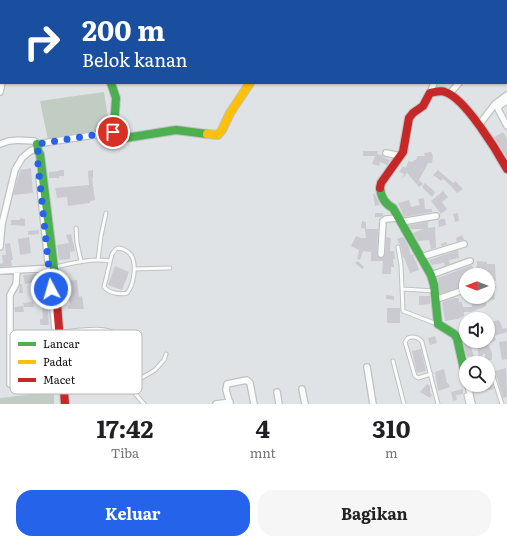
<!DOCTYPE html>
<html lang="id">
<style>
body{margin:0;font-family:Literata,serif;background:#f6f6f6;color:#202124;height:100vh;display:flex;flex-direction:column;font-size:15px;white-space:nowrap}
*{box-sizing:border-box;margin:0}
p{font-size:13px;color:#757577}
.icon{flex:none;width:22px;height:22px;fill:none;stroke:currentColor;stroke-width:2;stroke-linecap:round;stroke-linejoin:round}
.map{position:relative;height:404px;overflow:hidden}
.sheet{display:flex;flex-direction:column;background:#fff;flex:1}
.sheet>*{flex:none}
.banner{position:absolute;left:0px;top:0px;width:507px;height:84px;box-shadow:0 1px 3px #0004;background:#1a4fa0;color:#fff;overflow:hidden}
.needle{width:26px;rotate:270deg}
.buttons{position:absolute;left:459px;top:268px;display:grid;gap:8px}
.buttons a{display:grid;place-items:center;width:36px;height:36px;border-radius:50%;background:#fff;box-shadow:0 1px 3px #0004;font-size:20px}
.pin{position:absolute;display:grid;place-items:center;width:34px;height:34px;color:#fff;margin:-17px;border:2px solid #fff;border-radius:50%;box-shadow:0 1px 4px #0007}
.me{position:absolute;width:44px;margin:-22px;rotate:354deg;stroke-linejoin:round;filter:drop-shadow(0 0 3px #0008)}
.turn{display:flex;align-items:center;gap:14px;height:84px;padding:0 16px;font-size:18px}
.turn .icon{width:52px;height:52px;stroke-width:2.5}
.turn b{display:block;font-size:28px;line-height:34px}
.eta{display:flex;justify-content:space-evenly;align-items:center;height:68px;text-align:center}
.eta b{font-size:24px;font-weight:700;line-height:28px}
.action{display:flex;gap:8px;margin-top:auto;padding:8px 16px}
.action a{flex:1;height:46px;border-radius:16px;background:#2563eb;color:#fff;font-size:16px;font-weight:700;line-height:46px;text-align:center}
.action a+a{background:#f6f6f6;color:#202124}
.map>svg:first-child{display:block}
.green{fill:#c1ccc2}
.building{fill:#cbcad1}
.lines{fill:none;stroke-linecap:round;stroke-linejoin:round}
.lane-casing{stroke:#bfc1c2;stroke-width:5}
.street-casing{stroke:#bfc1c2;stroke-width:8}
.fast-casing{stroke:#bfc1c2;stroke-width:10}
.slow-casing{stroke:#bfc1c2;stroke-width:10}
.jam-casing{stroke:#bfc1c2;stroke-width:10}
.lane{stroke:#fafbfb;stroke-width:3}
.street{stroke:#fafbfb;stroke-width:5.5}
.fast{stroke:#4caf50;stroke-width:8}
.slow{stroke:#ffc107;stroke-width:8}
.jam{stroke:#c62828;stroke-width:8}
.route{stroke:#2563eb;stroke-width:7;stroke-dasharray:0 12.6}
.key{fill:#fff;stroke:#b7b8b8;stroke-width:1}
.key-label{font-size:11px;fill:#101113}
</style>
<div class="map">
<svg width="507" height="404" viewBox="0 0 507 404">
<rect width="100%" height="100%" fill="#e0e3e5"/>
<path class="green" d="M 104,92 L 110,130 L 48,140 L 40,101 Z
M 54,392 L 54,404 L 0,404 L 0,398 Z"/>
<path class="building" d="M 503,132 L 507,138 L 507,158 L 494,137 Z
M 363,151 L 378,151 L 377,154 L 382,155 L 383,157 L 390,160 L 387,165 L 380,162 L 379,166 L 372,164 L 375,156 L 363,156 Z
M 431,152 L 433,156 L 432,163 L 428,163 L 419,180 L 423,184 L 419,187 L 407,173 L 402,179 L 404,174 L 399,172 L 403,166 L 406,168 L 408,161 L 413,162 L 414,160 L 416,160 L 417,156 L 425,156 L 424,153 Z
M 31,168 L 33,193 L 13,195 L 20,170 Z
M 59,170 L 64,170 L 64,176 L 59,176 L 59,178 L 49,178 L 49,172 L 59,171 Z
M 93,170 L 93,178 L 92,178 L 95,200 L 90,201 L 90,203 L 68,206 L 67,197 L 57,198 L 55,188 L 89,185 L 88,171 Z
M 438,170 L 453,183 L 455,181 L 463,189 L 457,193 L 450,185 L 443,179 L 441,181 L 436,177 L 433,175 Z
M 425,183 L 435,192 L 432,197 L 422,187 Z
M 443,191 L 448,197 L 442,202 L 447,209 L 441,214 L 431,201 Z
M 373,194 L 375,194 L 380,205 L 375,206 Z
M 424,198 L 425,209 L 432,209 L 432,212 L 404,217 L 398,203 L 409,200 L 411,207 L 420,205 L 418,199 Z
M 375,213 L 383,213 L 383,216 L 381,217 L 375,217 Z
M 458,213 L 459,221 L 455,222 L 453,214 Z
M 20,218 L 25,219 L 25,226 L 11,225 L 11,220 L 20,220 Z
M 441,219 L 445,219 L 446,225 L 439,227 L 438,221 Z
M 362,221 L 366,222 L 366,229 L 361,228 Z
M 428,222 L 428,228 L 435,227 L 436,248 L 431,249 L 429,240 L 418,241 L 413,233 L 423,229 L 411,229 L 409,225 Z
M 365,229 L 378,229 L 377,254 L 377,256 L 380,258 L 383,258 L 385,255 L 386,237 L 391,238 L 390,251 L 394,251 L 395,259 L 393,259 L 394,267 L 391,267 L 391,274 L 382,274 L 383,261 L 371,261 L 371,252 L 363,251 L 360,260 L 357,259 L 359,250 L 351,246 L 356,236 L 361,238 L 366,238 Z
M 39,230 L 39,234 L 28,235 L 28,231 Z
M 71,234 L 75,251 L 70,252 L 70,259 L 59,260 L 57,245 L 69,243 L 66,235 Z
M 462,235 L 464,240 L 441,246 L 441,244 L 446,242 L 447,244 L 457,242 L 456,238 Z
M 29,237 L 31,253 L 20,255 L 18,239 Z
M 403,237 L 408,245 L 411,255 L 413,254 L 415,261 L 416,261 L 419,270 L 410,273 L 404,257 L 403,258 L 401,247 L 397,239 Z
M 10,243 L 13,260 L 11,260 L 12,266 L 0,267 L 0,264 L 3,263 L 2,255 L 6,255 L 5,244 Z
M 458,250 L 459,258 L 449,260 L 450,264 L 445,266 L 444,263 L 432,265 L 429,260 Z
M 358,261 L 364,267 L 362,269 L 355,263 Z
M 477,261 L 487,262 L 487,264 L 495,264 L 496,281 L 494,281 L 496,288 L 494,288 L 495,299 L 486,301 L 486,306 L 484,307 L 471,312 L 464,312 L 464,316 L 458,319 L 445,321 L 442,302 L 454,298 L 459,298 L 459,302 L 462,302 L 463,307 L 472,307 L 471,297 L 488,297 L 488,285 L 491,284 L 493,281 L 491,278 L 489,277 L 488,275 L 466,275 L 466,285 L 440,294 L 438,278 L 472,265 L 476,275 Z
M 115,266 L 129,272 L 122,290 L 108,285 Z
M 45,273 L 46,279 L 37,280 L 37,282 L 25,284 L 23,275 Z
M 77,280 L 79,297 L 82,296 L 84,309 L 68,309 L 68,305 L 70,305 L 68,292 L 61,292 L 61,287 L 64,287 L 63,281 Z
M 20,284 L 22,284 L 23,293 L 19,293 Z
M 386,295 L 394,296 L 394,300 L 386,299 Z
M 419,296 L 430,296 L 430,304 L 419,305 Z
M 33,302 L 34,307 L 24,307 L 23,303 Z
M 23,306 L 24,312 L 15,312 L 14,307 Z
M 42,308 L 48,308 L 49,325 L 41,325 L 40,324 L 40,319 L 43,318 Z
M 387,308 L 400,308 L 400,323 L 387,323 Z
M 499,320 L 503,329 L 507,328 L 507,332 L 494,336 L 496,340 L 488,344 L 488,323 Z
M 435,336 L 437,343 L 430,345 L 428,338 Z
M 466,339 L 466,341 L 469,341 L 476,363 L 470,356 L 468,357 L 466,355 L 463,340 Z
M 476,341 L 487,341 L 492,353 L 492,360 L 485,360 L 485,353 L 479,358 Z
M 507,341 L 507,359 L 502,360 L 499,342 Z
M 421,349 L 426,371 L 417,373 L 412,351 Z
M 506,368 L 507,397 L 503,398 L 495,371 Z
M 444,369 L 447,383 L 448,383 L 450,387 L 438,391 L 435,372 Z
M 488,373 L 494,389 L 477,392 L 475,385 L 488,385 Z
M 427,384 L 430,386 L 430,393 L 432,395 L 430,398 L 420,392 Z
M 463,389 L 463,394 L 456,395 L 457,400 L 453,401 L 451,392 Z"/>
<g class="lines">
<defs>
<path id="lane" d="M 76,228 L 77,243 L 81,261
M 398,247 L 401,265 L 403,311 L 437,324
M 119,248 C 124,249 128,251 131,255 C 137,264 134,285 127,293 C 120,295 109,293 104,287 L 112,254 L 116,249 Z
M 98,260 L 101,236 L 106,213
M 55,267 C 73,263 91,258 110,261
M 134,269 L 170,268
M 403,289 L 435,291
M 59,332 C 76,331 105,325 118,335
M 393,361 L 404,404
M 490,367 L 502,404
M 431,374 L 418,378 L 415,376 L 405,342 L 408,338 C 413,336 419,337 422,342 L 438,404
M 127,384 L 144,404
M 64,387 L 133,383 L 155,370 L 164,360 L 166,354
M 466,395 L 468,404"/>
<path id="street" d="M 493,1 L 494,0
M 506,43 L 507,43
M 0,54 L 1,54
M 0,71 L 1,71
M 0,92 L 2,83
M 430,93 L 434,83
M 449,94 L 459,83
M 507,101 L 500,105 L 498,109 L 507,126
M 479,125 L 495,104 L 507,95
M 0,144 C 11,139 22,140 34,141 L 37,144 L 113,132
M 386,153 L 401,156
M 39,177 L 55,328
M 401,222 L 436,216
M 0,247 L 2,224 L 15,170 L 22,158 L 29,152 L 36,148
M 381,254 L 383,221 L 386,219 L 399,218
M 421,257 L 464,244
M 0,271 L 52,268
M 431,275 L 470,261
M 488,281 L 489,281
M 435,300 L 466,289
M 367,367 L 373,404
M 10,384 L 10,295 L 16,284 L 17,270
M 468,385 L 472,404
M 302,389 L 305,404
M 277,392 L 279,404
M 216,404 L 230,402
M 230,404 L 226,390 L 227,384 L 247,380 L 250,383 L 254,404"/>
<path id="fast" d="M 111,83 L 116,98 L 113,140 L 176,130 L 207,134
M 37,144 L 38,151 L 40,154 L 54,268 L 57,304
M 380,188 C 381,197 385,204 393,208 L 431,275 L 434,285 L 438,324 L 454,334 L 457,338 L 466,378"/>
<path id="slow" d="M 207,134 L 218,135 L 222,130 L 230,113 L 250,83"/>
<path id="jam" d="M 380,188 L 381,183 L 403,152 L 409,118 L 413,113 L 423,106 L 430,93 C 435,92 441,90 445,92 C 465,98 497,151 507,169
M 57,304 L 65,404"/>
</defs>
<use href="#lane" class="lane-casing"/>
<use href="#street" class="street-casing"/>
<use href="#fast" class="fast-casing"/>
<use href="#slow" class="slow-casing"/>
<use href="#jam" class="jam-casing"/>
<use href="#lane" class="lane"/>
<use href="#street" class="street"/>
<use href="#fast" class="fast"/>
<use href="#slow" class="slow"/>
<use href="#jam" class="jam"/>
</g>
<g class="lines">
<path class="route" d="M 51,289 L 37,154 L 38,152 L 37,144 L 113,132"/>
</g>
<rect x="10" y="330" width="132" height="64" rx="6" class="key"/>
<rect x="18" y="342" width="18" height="4" fill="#4caf50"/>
<rect x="18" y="360" width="18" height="4" fill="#ffc107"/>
<rect x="18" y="378" width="18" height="4" fill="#c62828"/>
<g class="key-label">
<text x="43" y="348">Lancar</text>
<text x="43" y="366">Padat</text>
<text x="43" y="384">Macet</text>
</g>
</svg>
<div class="buttons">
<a><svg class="needle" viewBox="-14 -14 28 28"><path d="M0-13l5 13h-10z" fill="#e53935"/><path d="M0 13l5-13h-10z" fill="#757577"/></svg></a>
<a><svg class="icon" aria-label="sound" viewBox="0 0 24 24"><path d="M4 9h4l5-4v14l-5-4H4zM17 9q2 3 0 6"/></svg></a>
<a><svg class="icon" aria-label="search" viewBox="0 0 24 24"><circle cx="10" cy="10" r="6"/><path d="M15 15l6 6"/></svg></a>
</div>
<div class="pin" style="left:113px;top:132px;background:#d93025"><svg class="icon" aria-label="arrive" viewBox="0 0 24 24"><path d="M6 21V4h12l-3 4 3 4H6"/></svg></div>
<svg class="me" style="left:51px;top:289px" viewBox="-20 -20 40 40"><circle r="17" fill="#2563eb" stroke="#fff" stroke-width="3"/><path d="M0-11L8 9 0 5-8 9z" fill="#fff"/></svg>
<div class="banner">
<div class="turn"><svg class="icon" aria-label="right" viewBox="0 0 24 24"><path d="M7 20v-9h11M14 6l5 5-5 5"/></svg><div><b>200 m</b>Belok kanan</div></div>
</div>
</div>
<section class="sheet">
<div class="eta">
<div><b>17:42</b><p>Tiba</p></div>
<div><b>4</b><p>mnt</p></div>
<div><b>310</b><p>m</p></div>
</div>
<div class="action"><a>Keluar</a><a>Bagikan</a></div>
</section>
